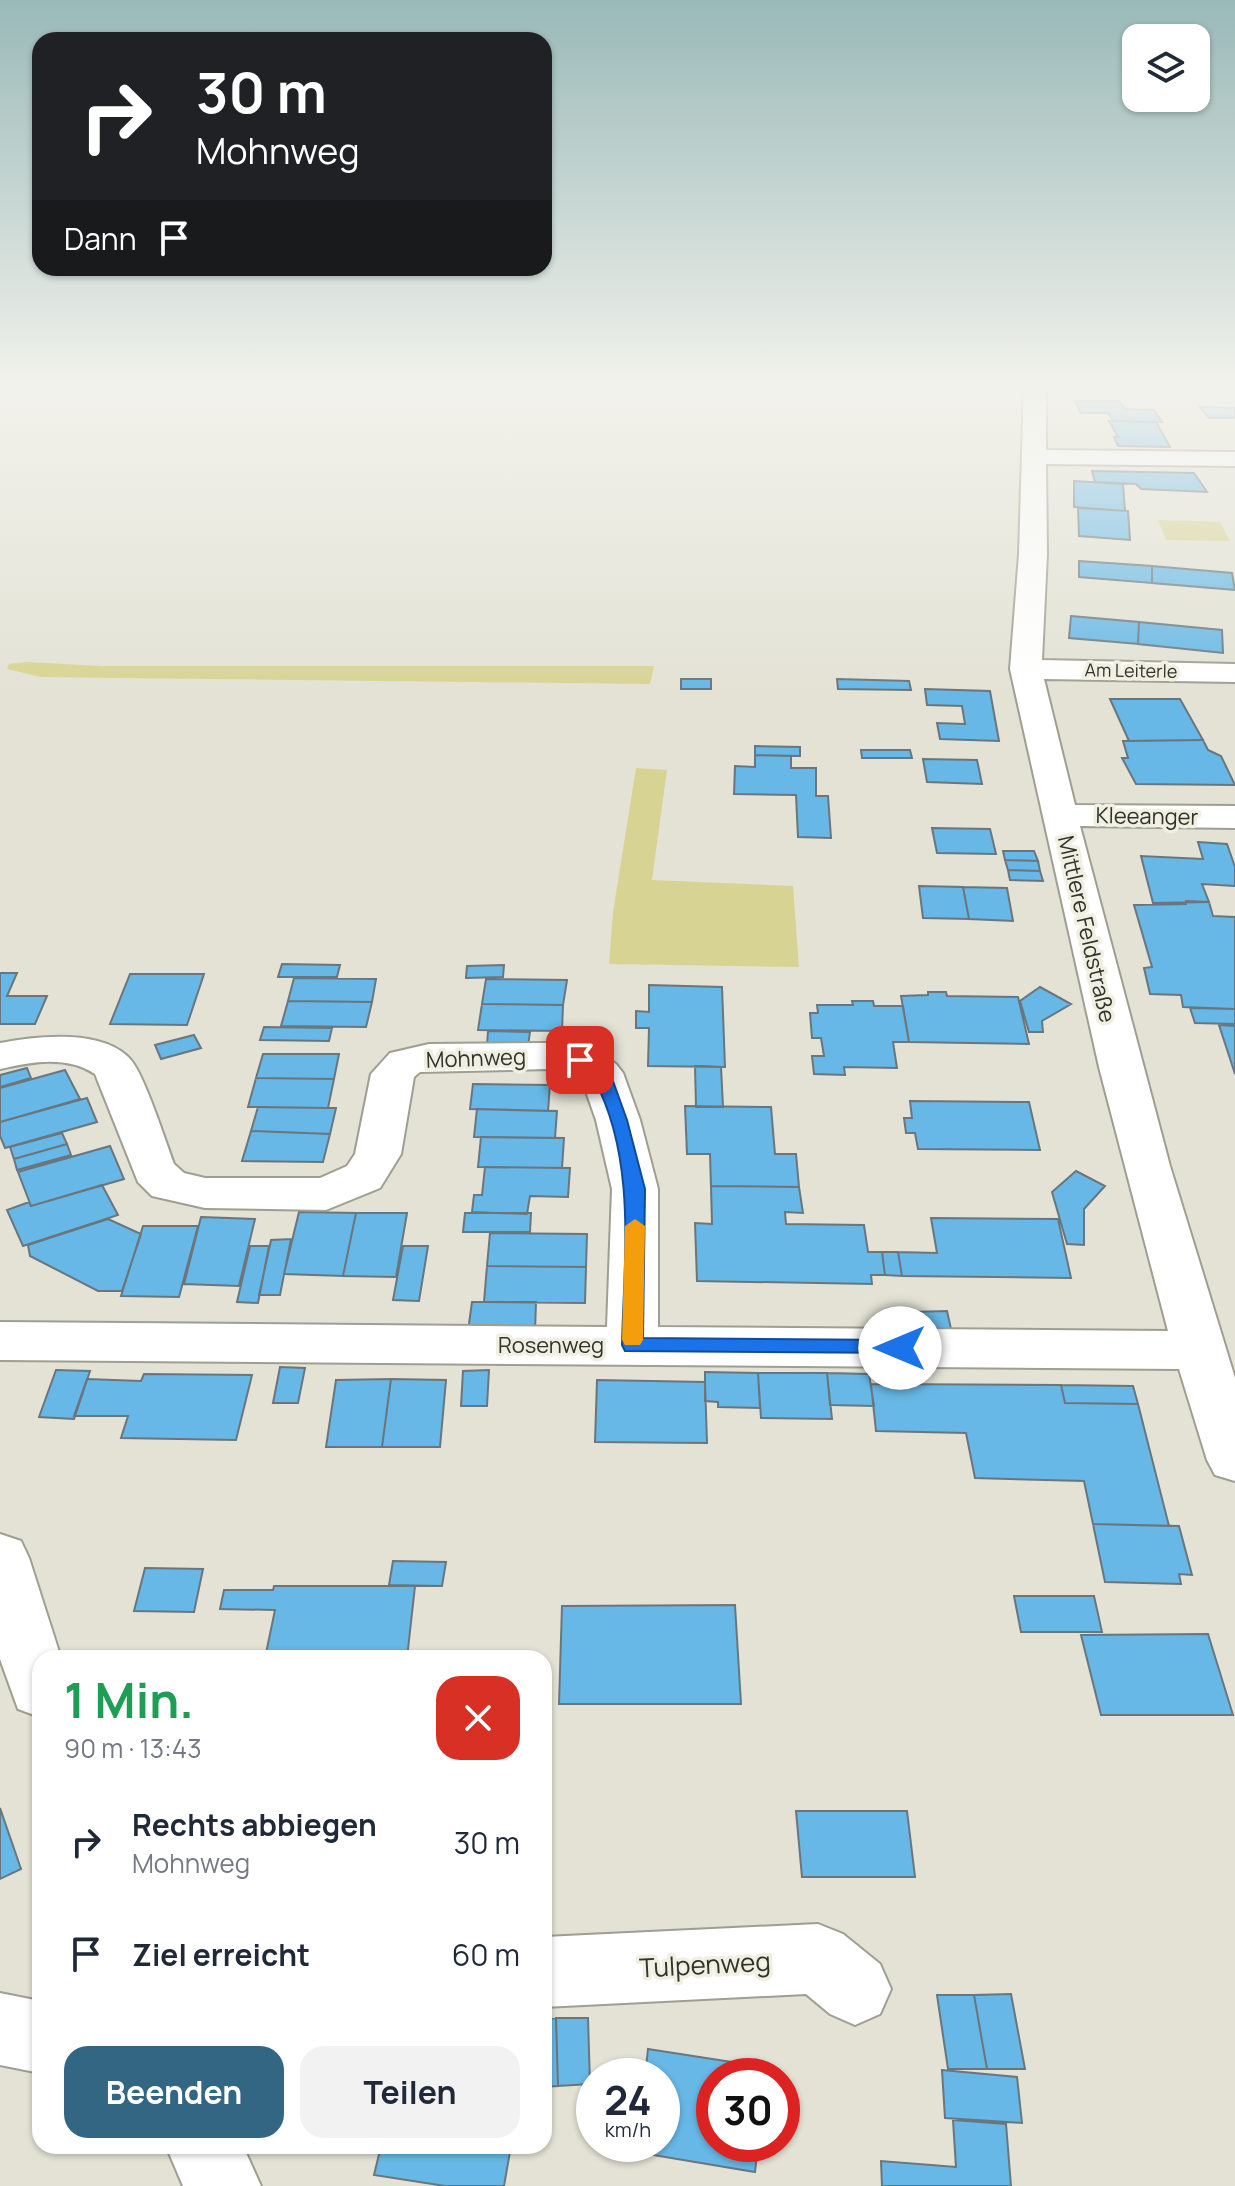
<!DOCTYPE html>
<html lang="de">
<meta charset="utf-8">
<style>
body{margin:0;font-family:Manrope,sans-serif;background:#f2f2f3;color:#1f2937;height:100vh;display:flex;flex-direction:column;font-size:30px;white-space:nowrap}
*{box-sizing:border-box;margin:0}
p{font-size:26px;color:#747a83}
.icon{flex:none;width:44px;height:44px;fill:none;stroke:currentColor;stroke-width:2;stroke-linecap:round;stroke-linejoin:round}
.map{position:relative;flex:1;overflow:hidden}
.panel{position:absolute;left:32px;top:1650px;width:520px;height:504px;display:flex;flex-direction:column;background:#fff;border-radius:24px;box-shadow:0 2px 6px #0004}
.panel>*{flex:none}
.banner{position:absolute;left:32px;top:32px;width:520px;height:244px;border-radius:24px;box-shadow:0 2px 6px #0004;background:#202124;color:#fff;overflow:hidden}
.buttons{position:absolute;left:1122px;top:24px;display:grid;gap:16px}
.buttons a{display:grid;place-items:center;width:88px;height:88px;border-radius:16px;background:#fff;box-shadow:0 2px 6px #0004;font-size:40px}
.speed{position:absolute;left:576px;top:2058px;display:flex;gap:16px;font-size:40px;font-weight:700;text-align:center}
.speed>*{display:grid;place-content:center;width:104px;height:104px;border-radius:50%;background:#fff;box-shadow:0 2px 6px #0004;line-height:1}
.speed small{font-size:20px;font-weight:400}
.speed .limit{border:12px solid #d22;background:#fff;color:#111}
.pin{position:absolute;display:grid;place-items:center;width:68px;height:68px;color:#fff;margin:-34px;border-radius:16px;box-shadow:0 4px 12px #0006}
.me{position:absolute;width:88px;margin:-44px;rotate:270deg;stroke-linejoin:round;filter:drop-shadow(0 0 6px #0008)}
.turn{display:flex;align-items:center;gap:28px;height:168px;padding:0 32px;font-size:36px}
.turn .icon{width:104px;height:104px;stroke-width:2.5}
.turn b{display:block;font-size:56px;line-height:68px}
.then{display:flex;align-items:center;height:76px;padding:0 32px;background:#0003;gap:16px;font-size:30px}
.round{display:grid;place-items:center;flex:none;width:84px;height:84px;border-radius:24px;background:#f2f2f3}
.headline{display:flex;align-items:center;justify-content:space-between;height:136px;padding:0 32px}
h1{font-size:48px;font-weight:700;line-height:60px;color:#1e9e55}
.primary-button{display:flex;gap:16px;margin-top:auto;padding:16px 32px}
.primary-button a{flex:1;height:92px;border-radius:24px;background:#336683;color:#fff;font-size:32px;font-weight:700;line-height:92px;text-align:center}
.primary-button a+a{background:#f2f2f3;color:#1f2937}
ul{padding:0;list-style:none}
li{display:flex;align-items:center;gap:24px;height:112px;padding:0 32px}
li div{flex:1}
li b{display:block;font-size:30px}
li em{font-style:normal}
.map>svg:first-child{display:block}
.green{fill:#d7d493}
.building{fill:#67b8e6;stroke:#6a767d;stroke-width:2}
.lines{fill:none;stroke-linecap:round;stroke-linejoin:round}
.minor-casing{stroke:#9e9e91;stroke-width:4}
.minor{fill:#fff;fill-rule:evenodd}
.route{fill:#1a73e8;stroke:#114b97;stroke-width:2}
.slow{fill:#f59e0b}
.labels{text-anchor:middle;stroke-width:7;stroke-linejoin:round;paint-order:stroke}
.far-street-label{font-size:18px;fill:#32322d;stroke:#f0f0e2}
.street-label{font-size:22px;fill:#32322d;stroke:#f0f0e2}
.near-street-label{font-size:26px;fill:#32322d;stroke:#f0f0e2}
</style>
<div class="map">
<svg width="1235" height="2186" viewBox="0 0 1235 2186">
<rect width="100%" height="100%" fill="#e3e2d5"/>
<path class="green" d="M 1158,520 L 1220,522 L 1230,541 L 1166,540 Z
M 26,662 L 102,666 L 654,666 L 650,684 L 41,677 L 7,669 L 9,664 Z
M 636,768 L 667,770 L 652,880 L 793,886 L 799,967 L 609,964 L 613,912 Z"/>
<path class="building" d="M 1075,401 L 1119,401 L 1125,409 L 1154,410 L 1162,422 L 1113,421 L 1108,413 L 1081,413 Z
M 1200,407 L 1235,408 L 1235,418 L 1209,418 Z
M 1109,421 L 1156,422 L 1170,447 L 1118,446 L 1114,437 L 1118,437 Z
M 1092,471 L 1194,473 L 1207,492 L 1141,489 L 1136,484 L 1095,482 Z
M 1074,481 L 1123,484 L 1125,511 L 1074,507 Z
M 1078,508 L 1128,511 L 1130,540 L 1079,536 Z
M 1079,561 L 1152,566 L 1152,583 L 1079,577 Z
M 1152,566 L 1232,573 L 1235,590 L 1152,583 Z
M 1071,616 L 1139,622 L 1138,644 L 1069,638 Z
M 1139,622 L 1222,630 L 1223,653 L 1138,644 Z
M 681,679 L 711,679 L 711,689 L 681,689 Z
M 837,679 L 909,681 L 911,690 L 838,689 Z
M 925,689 L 990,691 L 999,741 L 940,739 L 937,723 L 965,724 L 962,706 L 927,705 Z
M 1110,699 L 1180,699 L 1203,740 L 1129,741 Z
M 1203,740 L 1208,750 L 1221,756 L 1235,785 L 1136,784 L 1122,758 L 1128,758 L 1123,741 Z
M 755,746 L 800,747 L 800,756 L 755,755 Z
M 861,750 L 910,750 L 912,758 L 862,758 Z
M 755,755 L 791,756 L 791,768 L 816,768 L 816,796 L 828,796 L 831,838 L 798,837 L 796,795 L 734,794 L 735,766 L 755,767 Z
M 923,759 L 977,760 L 982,784 L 927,782 Z
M 932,828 L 990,829 L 996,854 L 937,853 Z
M 1198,842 L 1227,844 L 1235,867 L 1235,886 L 1202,884 L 1209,902 L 1153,903 L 1141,856 L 1203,859 Z
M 1003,851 L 1034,851 L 1038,861 L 1005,860 Z
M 1005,860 L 1038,861 L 1040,871 L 1008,870 Z
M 1008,870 L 1040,871 L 1043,881 L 1010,880 Z
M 919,886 L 963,887 L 969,919 L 923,918 Z
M 963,887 L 1007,888 L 1013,921 L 969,919 Z
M 1186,901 L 1209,902 L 1213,916 L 1235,917 L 1235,1009 L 1183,1007 L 1181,995 L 1150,994 L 1144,968 L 1152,967 L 1134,905 L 1186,904 Z
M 282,964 L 340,965 L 337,977 L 278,977 Z
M 504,965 L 503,977 L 466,978 L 467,966 Z
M 0,973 L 17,973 L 7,996 L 47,996 L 35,1024 L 0,1024 Z
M 130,974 L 204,974 L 187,1025 L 110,1024 Z
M 294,978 L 376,979 L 372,1002 L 288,1001 Z
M 486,979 L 567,980 L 563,1005 L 482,1004 Z
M 649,985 L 722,987 L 725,1067 L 648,1066 L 649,1028 L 636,1028 L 636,1011 L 649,1012 Z
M 1040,987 L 1071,1004 L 1042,1021 L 1043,1032 L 1029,1032 L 1020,1001 Z
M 928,992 L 946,992 L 947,996 L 1018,997 L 1029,1044 L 909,1042 L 901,996 L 928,995 Z
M 288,1001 L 372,1002 L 366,1027 L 281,1026 Z
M 852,1001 L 873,1001 L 874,1006 L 903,1006 L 909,1042 L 893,1042 L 897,1068 L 844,1067 L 845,1075 L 814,1074 L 812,1056 L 824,1056 L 821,1038 L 812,1038 L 810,1013 L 818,1013 L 817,1005 L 853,1005 Z
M 482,1004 L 563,1005 L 562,1031 L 478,1030 Z
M 1190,1008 L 1235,1009 L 1235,1024 L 1195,1023 Z
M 1219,1025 L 1235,1026 L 1235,1074 Z
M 264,1027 L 332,1028 L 329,1041 L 260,1040 Z
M 488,1031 L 530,1032 L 528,1046 L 487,1045 Z
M 194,1035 L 201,1048 L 161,1059 L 155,1045 Z
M 263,1054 L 339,1054 L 334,1079 L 256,1078 Z
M 695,1066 L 721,1067 L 723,1107 L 696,1107 Z
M 27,1068 L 31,1078 L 0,1087 L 0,1075 Z
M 65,1070 L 80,1099 L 0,1122 L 0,1088 Z
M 256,1078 L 334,1079 L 328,1108 L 248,1107 Z
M 473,1084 L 550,1085 L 548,1111 L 470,1109 Z
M 87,1098 L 97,1122 L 5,1148 L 0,1136 L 0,1122 Z
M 910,1101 L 1029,1102 L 1040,1150 L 918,1149 L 915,1133 L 906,1133 L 904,1118 L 912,1118 Z
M 685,1106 L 771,1107 L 775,1154 L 796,1154 L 799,1187 L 711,1186 L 710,1154 L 687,1154 Z
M 258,1107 L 328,1108 L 336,1108 L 330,1134 L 251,1131 Z
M 477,1109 L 557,1111 L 555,1138 L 474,1137 Z
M 251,1131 L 330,1134 L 323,1162 L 242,1161 Z
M 62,1133 L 67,1144 L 14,1159 L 10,1147 Z
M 481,1137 L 564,1138 L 562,1168 L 478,1167 Z
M 67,1144 L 71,1155 L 17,1170 L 14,1159 Z
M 110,1146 L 124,1179 L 31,1206 L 18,1172 Z
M 485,1167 L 570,1168 L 568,1197 L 530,1196 L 527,1214 L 472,1212 L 474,1195 L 482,1195 Z
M 1076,1171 L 1105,1186 L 1084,1209 L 1084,1245 L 1067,1244 L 1052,1192 Z
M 102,1185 L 118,1215 L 23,1246 L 7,1210 L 29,1202 L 31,1206 Z
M 711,1186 L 799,1187 L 803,1213 L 785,1212 L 786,1224 L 864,1225 L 868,1252 L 882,1252 L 885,1275 L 871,1275 L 872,1284 L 697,1281 L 695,1223 L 712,1224 Z
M 299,1212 L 356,1213 L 343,1276 L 284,1274 Z
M 356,1213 L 407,1213 L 396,1277 L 343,1276 Z
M 465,1213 L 531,1213 L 530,1232 L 463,1232 Z
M 201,1217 L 255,1219 L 239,1286 L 184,1284 Z
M 931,1218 L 1058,1219 L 1071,1278 L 902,1276 L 898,1252 L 937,1253 Z
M 108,1219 L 141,1234 L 122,1291 L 98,1291 L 30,1256 L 28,1245 Z
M 143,1226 L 198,1226 L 179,1297 L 121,1296 Z
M 490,1233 L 587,1234 L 586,1267 L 487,1266 Z
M 291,1239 L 280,1295 L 259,1295 L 271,1240 Z
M 250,1246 L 269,1246 L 258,1303 L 237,1302 Z
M 403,1246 L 428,1246 L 419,1301 L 393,1300 Z
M 882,1252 L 898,1252 L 902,1276 L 885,1275 Z
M 487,1266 L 586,1267 L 585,1303 L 484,1302 Z
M 472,1302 L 536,1302 L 535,1332 L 468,1331 Z
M 947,1311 L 951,1329 L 916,1330 L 912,1312 Z
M 280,1367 L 305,1368 L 298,1403 L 273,1403 Z
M 56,1370 L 90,1371 L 74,1419 L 39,1417 Z
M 489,1370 L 487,1406 L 461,1406 L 463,1371 Z
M 705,1372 L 758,1373 L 760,1408 L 718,1407 L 718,1402 L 705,1401 Z
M 758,1373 L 827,1373 L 832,1419 L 761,1418 Z
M 827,1373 L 869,1374 L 874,1406 L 830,1405 Z
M 144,1374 L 252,1375 L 236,1440 L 121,1438 L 128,1416 L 74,1416 L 87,1379 L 141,1381 Z
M 391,1379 L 382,1447 L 326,1447 L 336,1380 Z
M 391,1379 L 446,1380 L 440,1447 L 382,1447 Z
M 597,1380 L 705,1382 L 707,1443 L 595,1442 Z
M 871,1384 L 1061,1385 L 1065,1403 L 1138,1404 L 1169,1526 L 1093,1524 L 1084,1481 L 975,1478 L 966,1433 L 876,1431 Z
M 1061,1385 L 1133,1386 L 1138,1404 L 1065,1403 Z
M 1093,1524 L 1179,1526 L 1192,1575 L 1179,1574 L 1181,1584 L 1105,1582 Z
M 393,1561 L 446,1562 L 442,1586 L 389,1585 Z
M 145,1568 L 203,1569 L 194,1612 L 134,1611 Z
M 274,1586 L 415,1586 L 407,1658 L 265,1658 L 275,1610 L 220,1609 L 224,1590 L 273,1590 Z
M 1014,1596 L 1094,1596 L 1102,1632 L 1021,1632 Z
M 735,1605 L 741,1704 L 559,1704 L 562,1606 Z
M 1208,1634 L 1233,1715 L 1101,1715 L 1081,1635 Z
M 0,1808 L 21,1869 L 0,1879 Z
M 796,1811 L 907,1811 L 915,1877 L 802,1877 Z
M 1011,1994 L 1025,2069 L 987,2069 L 974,1995 Z
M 937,1995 L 974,1995 L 987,2069 L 948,2069 Z
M 556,2018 L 558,2086 L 544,2087 L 544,2019 Z
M 556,2018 L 588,2018 L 590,2084 L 558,2086 Z
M 648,2049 L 764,2067 L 763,2076 L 714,2076 L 714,2144 L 758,2144 L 755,2172 L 635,2152 L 636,2144 L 662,2144 L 662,2076 L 645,2076 Z
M 942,2070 L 1017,2077 L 1022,2123 L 945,2118 Z
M 953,2120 L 1006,2124 L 1011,2186 L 882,2186 L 881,2161 L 956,2167 Z
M 381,2146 L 511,2146 L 504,2186 L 445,2186 L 374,2175 Z"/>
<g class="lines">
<defs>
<path id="minor" d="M 1024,385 L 1046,385 L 1046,450 L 1235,452 L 1235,466 L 1046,464 L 1047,554 L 1042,660 L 1235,664 L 1235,682 L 1044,679 L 1075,805 L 1235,806 L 1235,828 L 1080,826 L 1170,1166 L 1235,1378 L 1235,1481 L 1215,1475 L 1207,1460 L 1179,1369 L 0,1360 L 0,1322 L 607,1327 L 612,1189 L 596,1120 L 582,1080 L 568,1071 L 549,1069 L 420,1072 L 414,1077 L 401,1154 L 380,1188 L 326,1210 L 205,1208 L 152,1196 L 138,1182 L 95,1074 C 66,1055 32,1062 0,1069 L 0,1043 C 36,1036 104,1028 131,1060 C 145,1077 165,1140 174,1164 L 184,1173 L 205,1178 L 320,1178 L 347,1166 L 355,1154 L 371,1074 L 390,1053 L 429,1044 L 549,1043 L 595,1051 L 616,1064 L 623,1073 L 640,1120 L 658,1189 L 658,1327 L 1168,1331 L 1099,1067 L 1010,669 L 1019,554 Z
M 0,1534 L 21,1541 L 29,1558 L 61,1658 L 40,1658 L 40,1717 L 18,1709 L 0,1659 Z
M 818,1924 L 843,1934 L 880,1964 L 891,1989 L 880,2014 L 855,2025 L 830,2014 L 806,1994 L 544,2007 L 544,1937 Z
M 0,1993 L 40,2001 L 40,2073 L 0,2065 Z
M 166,2146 L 243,2146 L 261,2186 L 183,2186 Z"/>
</defs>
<use href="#minor" class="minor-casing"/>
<use href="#minor" class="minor"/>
</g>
<linearGradient id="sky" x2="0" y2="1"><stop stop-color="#99b9b8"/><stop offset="0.56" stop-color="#f2f2ec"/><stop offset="1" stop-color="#f2f2ec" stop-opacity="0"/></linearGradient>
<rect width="1235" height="691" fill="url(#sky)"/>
<path class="route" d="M 580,1055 L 610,1073 L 627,1120 L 645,1189 L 643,1338 L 900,1340 L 907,1342 L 911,1348 L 907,1353 L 625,1351 L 622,1345 C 624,1259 637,1159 594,1079 C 589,1071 577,1067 571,1060 Z"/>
<path class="slow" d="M 635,1219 L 645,1226 L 643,1340 L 640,1345 L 625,1345 L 622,1340 L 625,1226 Z"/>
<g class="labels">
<g class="far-street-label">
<text transform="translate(1131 671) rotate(1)" y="6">Am Leiterle</text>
</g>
<g class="street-label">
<text transform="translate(1147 816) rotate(1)" y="8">Kleeanger</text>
<text transform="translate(1087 929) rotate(77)" y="8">Mittlere Feldstraße</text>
<text transform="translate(476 1058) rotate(-2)" y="8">Mohnweg</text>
<text x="551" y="1353">Rosenweg</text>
</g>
<g class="near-street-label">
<text transform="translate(705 1965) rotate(-3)" y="9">Tulpenweg</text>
</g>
</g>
</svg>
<div class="buttons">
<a><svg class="icon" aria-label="layers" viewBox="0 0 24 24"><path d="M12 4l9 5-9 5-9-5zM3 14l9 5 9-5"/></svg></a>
</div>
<div class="speed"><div>24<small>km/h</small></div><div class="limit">30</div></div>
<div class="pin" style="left:580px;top:1060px;background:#d93025"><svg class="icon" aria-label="arrive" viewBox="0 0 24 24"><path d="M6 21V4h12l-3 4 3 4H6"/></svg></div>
<svg class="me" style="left:900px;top:1348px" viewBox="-20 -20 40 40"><circle r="19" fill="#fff"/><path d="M0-13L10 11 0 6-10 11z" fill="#1a73e8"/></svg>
<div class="banner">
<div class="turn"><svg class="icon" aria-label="right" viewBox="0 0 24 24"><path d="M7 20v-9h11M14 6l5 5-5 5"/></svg><div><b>30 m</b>Mohnweg</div></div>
<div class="then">Dann<svg class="icon" aria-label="arrive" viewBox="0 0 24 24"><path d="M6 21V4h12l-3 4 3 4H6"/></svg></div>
</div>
<section class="panel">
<div class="headline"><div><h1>1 Min.</h1><p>90 m · 13:43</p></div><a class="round" style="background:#d93025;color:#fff"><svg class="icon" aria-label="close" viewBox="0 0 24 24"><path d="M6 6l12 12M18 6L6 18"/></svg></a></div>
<ul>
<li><svg class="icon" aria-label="right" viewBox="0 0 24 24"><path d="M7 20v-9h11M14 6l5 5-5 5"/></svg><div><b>Rechts abbiegen</b><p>Mohnweg</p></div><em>30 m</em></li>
<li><svg class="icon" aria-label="arrive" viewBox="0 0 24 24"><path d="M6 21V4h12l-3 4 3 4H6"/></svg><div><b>Ziel erreicht</b></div><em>60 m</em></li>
</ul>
<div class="primary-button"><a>Beenden</a><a>Teilen</a></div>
</section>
</div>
